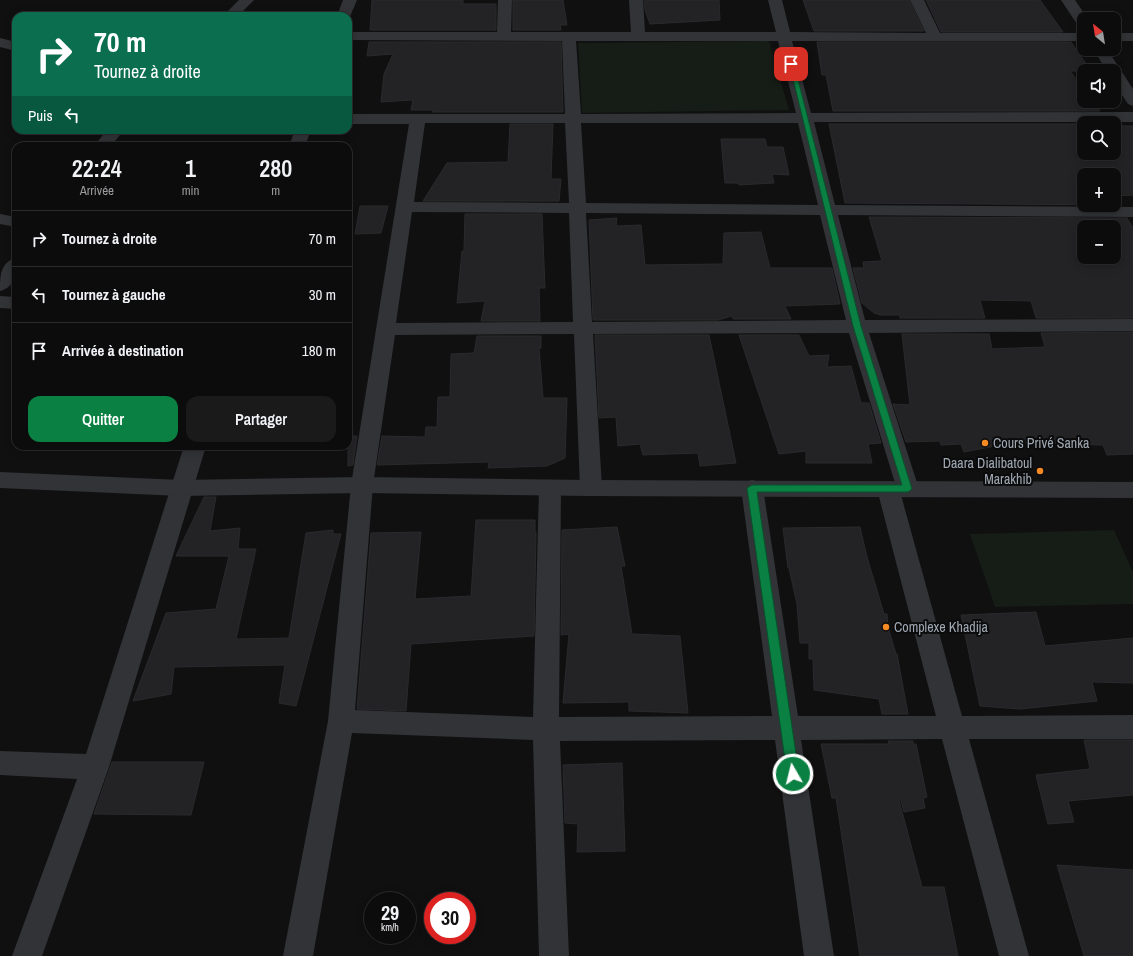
<!DOCTYPE html>
<html lang="fr">
<meta charset="utf-8">
<style>
body{margin:0;font-family:"Archivo Narrow",sans-serif;background:#1a1a1b;color:#f1f3f6;height:100vh;display:flex;flex-direction:column;font-size:15px;white-space:nowrap}
*{box-sizing:border-box;margin:0}
p{font-size:13px;color:#9a9b9d}
.icon{flex:none;width:22px;height:22px;fill:none;stroke:currentColor;stroke-width:2;stroke-linecap:round;stroke-linejoin:round}
.map{position:relative;flex:1;overflow:hidden}
.side{position:absolute;left:12px;top:142px;width:340px;height:308px;display:flex;flex-direction:column;background:#0c0c0d;border-radius:12px;box-shadow:0 2px 10px #0003,0 0 0 1px #2c2c2e}
.side>*{flex:none}
.banner{position:absolute;left:12px;top:12px;width:340px;height:122px;border-radius:12px;box-shadow:0 2px 10px #0003,0 0 0 1px #2c2c2e;background:#0b6e4f;color:#fff;overflow:hidden}
.needle{width:26px;rotate:330deg}
.fabs{position:absolute;left:1077px;top:12px;display:grid;gap:8px}
.fabs a{display:grid;place-items:center;width:44px;height:44px;border-radius:8px;background:#0c0c0d;box-shadow:0 2px 10px #0003,0 0 0 1px #2c2c2e;font-size:20px}
.speed{position:absolute;left:364px;top:892px;display:flex;gap:8px;font-size:20px;font-weight:700;text-align:center}
.speed>*{display:grid;place-content:center;width:52px;height:52px;border-radius:50%;background:#0c0c0d;box-shadow:0 2px 10px #0003,0 0 0 1px #2c2c2e;line-height:1}
.speed small{font-size:10px;font-weight:400}
.speed .limit{border:6px solid #d22;background:#fff;color:#111}
.pin{position:absolute;display:grid;place-items:center;width:34px;height:34px;color:#fff;margin:-17px;border-radius:8px;box-shadow:0 2px 6px #0006}
.me{position:absolute;width:44px;margin:-22px;rotate:352deg;stroke-linejoin:round;filter:drop-shadow(0 0 3px #0008)}
.turn{display:flex;align-items:center;gap:14px;height:84px;padding:0 16px;font-size:18px}
.turn .icon{width:52px;height:52px;stroke-width:2.5}
.turn b{display:block;font-size:28px;line-height:34px}
.then{display:flex;align-items:center;height:38px;padding:0 16px;background:#0003;gap:8px;font-size:15px}
.eta{display:flex;justify-content:space-evenly;align-items:center;height:68px;text-align:center}
.eta b{font-size:24px;font-weight:600;line-height:28px}
.cta{display:flex;gap:8px;margin-top:auto;padding:8px 16px}
.cta a{flex:1;height:46px;border-radius:12px;background:#0b8043;color:#fff;font-size:16px;font-weight:600;line-height:46px;text-align:center}
.cta a+a{background:#1a1a1b;color:#f1f3f6}
ul{padding:0;list-style:none}
li{display:flex;align-items:center;gap:12px;height:56px;padding:0 16px;border-top:1px solid #2c2c2e}
li div{flex:1}
li b{display:block;font-size:15px}
li em{font-style:normal}
.map>svg:first-child{display:block}
.green{fill:#161c16}
.building{fill:#232325;stroke:#2a2a2d;fill-rule:evenodd}
.lines{fill:none;stroke-linecap:round;stroke-linejoin:round}
.minor{fill:#313336;fill-rule:evenodd}
.tertiary{fill:#313336;fill-rule:evenodd}
.route{fill:#0b8043;stroke:#07532c}
.poi-dot{fill:#f78a22;stroke:#0b0b0c;stroke-width:1.5}
.labels{text-anchor:middle;stroke-width:4;stroke-linejoin:round;paint-order:stroke}
.poi-label{font-size:14px;fill:#a0a9b3;stroke:#0b0b0c;text-anchor:start}
</style>
<div class="map">
<svg width="1133" height="956" viewBox="0 0 1133 956">
<rect width="100%" height="100%" fill="#101011"/>
<path class="green" d="M 769,41 L 789,110 L 582,113 L 578,43 Z
M 1114,530 L 1133,572 L 1133,604 L 995,607 L 970,534 Z"/>
<path class="building" d="M 372,0 L 463,0 L 463,4 L 496,4 L 496,30 L 370,30 Z
M 513,0 L 563,0 L 567,25 L 560,25 L 561,30 L 513,30 Z
M 644,0 L 719,0 L 720,20 L 650,24 L 645,10 Z
M 803,0 L 909,0 L 924,31 L 814,31 Z
M 926,0 L 1040,0 L 1063,32 L 941,32 Z
M 369,42 L 561,42 L 563,112 L 432,112 L 433,110 L 411,110 L 413,100 L 381,102 L 384,74 L 393,54 L 367,56 Z
M 817,42 L 1071,42 L 1091,71 L 1070,71 L 1084,89 L 1084,101 L 1093,101 L 1100,111 L 833,111 L 826,75 L 822,75 Z
M 510,124 L 553,124 L 551,179 L 561,179 L 559,201 L 423,201 L 447,163 L 508,162 Z
M 829,124 L 1084,124 L 1084,153 L 1114,153 L 1114,126 L 1133,126 L 1133,195 L 1115,196 L 1120,205 L 845,203 ZM 1084,175 L 1114,175 L 1114,205 L 1084,205 Z
M 721,139 L 765,139 L 767,147 L 783,147 L 789,175 L 772,174 L 774,183 L 739,185 L 739,183 L 725,183 Z
M 360,206 L 388,206 L 381,233 L 355,234 Z
M 465,214 L 542,214 L 545,288 L 539,288 L 540,321 L 481,321 L 485,301 L 457,303 L 462,251 L 464,251 Z
M 869,217 L 1127,218 L 1133,228 L 1133,318 L 1036,318 L 1031,301 L 980,300 L 985,318 L 900,318 L 900,315 L 880,315 L 874,313 L 862,303 L 853,268 L 864,268 L 863,262 L 882,261 ZM 1084,227 L 1114,227 L 1114,257 L 1084,257 Z
M 617,218 L 616,226 L 641,225 L 645,265 L 723,264 L 724,233 L 761,232 L 770,268 L 832,268 L 840,304 L 785,306 L 791,319 L 733,319 L 732,316 L 718,320 L 593,320 L 589,220 Z
M 1133,332 L 1133,454 L 1107,455 L 1103,445 L 1010,443 L 964,452 L 961,444 L 941,445 L 940,441 L 906,442 L 893,404 L 910,405 L 902,334 L 989,334 L 992,349 L 1045,347 L 1041,333 Z
M 595,335 L 709,335 L 736,463 L 700,466 L 698,453 L 643,455 L 640,444 L 618,446 L 616,417 L 599,418 Z
M 739,335 L 799,335 L 809,356 L 829,355 L 827,367 L 851,366 L 861,403 L 869,403 L 881,443 L 868,444 L 872,463 L 806,463 L 806,451 L 779,454 Z
M 477,336 L 541,336 L 541,348 L 539,348 L 543,398 L 567,398 L 565,458 L 547,466 L 488,468 L 489,462 L 377,465 L 382,436 L 425,437 L 426,427 L 437,427 L 438,397 L 450,397 L 451,354 L 474,353 Z
M 348,436 L 357,436 L 353,465 L 348,466 Z
M 204,497 L 216,497 L 210,531 L 240,528 L 238,549 L 256,549 L 236,639 L 289,638 L 306,533 L 333,530 L 333,534 L 341,534 L 296,706 L 279,703 L 285,665 L 174,667 L 171,694 L 133,701 L 166,613 L 216,609 L 229,556 L 176,556 Z
M 476,520 L 535,520 L 535,532 L 536,532 L 534,636 L 411,644 L 406,711 L 357,709 L 371,533 L 421,532 L 415,599 L 471,596 Z
M 617,527 L 625,566 L 621,566 L 632,634 L 680,636 L 688,713 L 629,711 L 629,702 L 563,703 L 569,634 L 561,635 L 562,530 Z
M 860,527 L 867,557 L 884,614 L 887,614 L 888,627 L 896,654 L 897,654 L 908,714 L 882,714 L 879,699 L 814,690 L 813,659 L 809,659 L 809,643 L 800,643 L 797,604 L 789,568 L 788,568 L 783,528 Z
M 1036,612 L 1045,646 L 1133,638 L 1133,683 L 1092,682 L 1097,701 L 1020,709 L 980,706 L 961,615 Z
M 1084,740 L 1133,740 L 1133,795 L 1068,801 L 1074,822 L 1048,824 L 1036,775 L 1090,769 Z
M 888,741 L 913,741 L 913,744 L 916,744 L 927,797 L 923,798 L 925,808 L 904,812 L 901,800 L 899,800 L 922,887 L 944,887 L 958,956 L 860,956 L 836,798 L 832,798 L 821,744 L 889,744 Z
M 112,762 L 204,762 L 191,815 L 94,814 Z
M 622,763 L 625,851 L 577,852 L 578,824 L 565,823 L 563,765 Z
M 1057,865 L 1133,870 L 1133,956 L 1084,956 Z"/>
<g class="lines">
<path class="minor" d="M 239,0 L 254,0 L 238,16 L 223,16 Z
M 343,0 L 357,0 L 349,19 L 348,16 L 337,16 Z
M 498,0 L 512,0 L 511,32 L 631,32 L 629,0 L 643,0 L 645,32 L 776,32 L 768,0 L 782,0 L 790,32 L 926,33 L 910,0 L 924,0 L 940,33 L 1084,33 L 1084,41 L 792,41 L 811,113 L 1133,112 L 1133,122 L 814,122 L 835,205 L 1133,207 L 1133,217 L 838,215 L 865,320 L 1133,319 L 1133,331 L 869,333 L 919,489 L 916,495 L 908,497 L 901,495 L 962,716 L 1133,715 L 1133,739 L 969,739 L 1029,956 L 999,956 L 942,739 L 801,740 L 834,956 L 804,956 L 775,740 L 560,741 L 569,956 L 539,956 L 533,740 L 352,733 L 313,956 L 283,956 L 328,721 L 351,485 L 409,124 L 348,124 L 348,114 L 565,114 L 562,41 L 348,40 L 348,32 L 497,32 ZM 576,41 L 778,41 L 796,113 L 581,114 ZM 425,123 L 565,123 L 569,203 L 414,202 ZM 581,123 L 798,123 L 818,205 L 586,203 ZM 412,212 L 569,213 L 573,322 L 396,323 ZM 586,213 L 820,215 L 846,320 L 592,322 ZM 849,333 L 895,483 L 888,481 L 880,483 L 877,489 L 936,716 L 798,716 L 763,488 L 760,482 L 752,480 L 744,482 L 741,488 L 772,716 L 559,717 L 561,488 L 558,482 L 550,480 L 542,482 L 539,488 L 533,717 L 355,710 L 373,485 L 395,335 L 574,334 L 580,488 L 583,494 L 591,496 L 599,494 L 602,488 L 593,334 Z
M 1061,0 L 1075,0 L 1088,19 L 1084,19 L 1084,28 L 1079,27 Z
M 1114,33 L 1133,33 L 1133,41 L 1114,41 Z
M 0,38 L 16,42 L 16,51 L 0,47 Z
M 1093,49 L 1107,49 L 1133,89 L 1133,106 L 1128,104 L 1114,83 L 1114,71 L 1107,71 Z
M 107,130 L 124,130 L 111,146 L 94,146 Z
M 295,130 L 311,130 L 305,146 L 289,146 Z
M 0,214 L 16,217 L 16,227 L 0,224 Z
M 16,258 C 16,273 16,287 0,291 C 0,277 0,262 16,258 Z
M 0,296 L 16,297 L 16,309 L 0,308 Z
M 184,446 L 206,446 L 109,767 L 42,956 L 12,956 L 77,779 L 0,775 L 0,751 L 86,754 Z"/>
<path class="tertiary" d="M 0,472 L 181,480 L 362,477 L 591,480 L 1133,482 L 1133,498 L 591,496 L 362,493 L 181,496 L 0,488 Z"/>
</g>
<path class="route" d="M 789,62 L 794,64 L 861,326 L 912,489 L 908,492 L 757,492 L 799,774 L 797,777 L 793,779 L 789,777 L 787,774 L 747,488 L 752,485 L 902,485 L 853,326 Z"/>
<g class="poi-dot">
<circle cx="985" cy="443" r="4"/>
<circle cx="1040" cy="471" r="4"/>
<circle cx="886" cy="627" r="4"/>
</g>
<g class="labels">
<g class="poi-label">
<text x="993" y="448">Cours Privé Sanka</text>
<text x="1032" y="468" text-anchor="end">Daara Dialibatoul<tspan x="1032" dy="16">Marakhib</tspan></text>
<text x="894" y="632">Complexe Khadija</text>
</g>
</g>
</svg>
<div class="fabs">
<a><svg class="needle" viewBox="-14 -14 28 28"><path d="M0-13l5 13h-10z" fill="#e53935"/><path d="M0 13l5-13h-10z" fill="#9a9b9d"/></svg></a>
<a><svg class="icon" aria-label="sound" viewBox="0 0 24 24"><path d="M4 9h4l5-4v14l-5-4H4zM17 9q2 3 0 6"/></svg></a>
<a><svg class="icon" aria-label="search" viewBox="0 0 24 24"><circle cx="10" cy="10" r="6"/><path d="M15 15l6 6"/></svg></a>
<a>+</a>
<a>−</a>
</div>
<div class="speed"><div>29<small>km/h</small></div><div class="limit">30</div></div>
<div class="pin" style="left:791px;top:64px;background:#d93025"><svg class="icon" aria-label="arrive" viewBox="0 0 24 24"><path d="M6 21V4h12l-3 4 3 4H6"/></svg></div>
<svg class="me" style="left:793px;top:774px" viewBox="-20 -20 40 40"><circle r="17" fill="#0b8043" stroke="#fff" stroke-width="3"/><path d="M0-11L8 9 0 5-8 9z" fill="#fff"/></svg>
<div class="banner">
<div class="turn"><svg class="icon" aria-label="right" viewBox="0 0 24 24"><path d="M7 20v-9h11M14 6l5 5-5 5"/></svg><div><b>70 m</b>Tournez à droite</div></div>
<div class="then">Puis<svg class="icon" aria-label="left" viewBox="0 0 24 24"><path d="M17 20v-9H6M10 6l-5 5 5 5"/></svg></div>
</div>
<section class="side">
<div class="eta">
<div><b>22:24</b><p>Arrivée</p></div>
<div><b>1</b><p>min</p></div>
<div><b>280</b><p>m</p></div>
</div>
<ul>
<li><svg class="icon" aria-label="right" viewBox="0 0 24 24"><path d="M7 20v-9h11M14 6l5 5-5 5"/></svg><div><b>Tournez à droite</b></div><em>70 m</em></li>
<li><svg class="icon" aria-label="left" viewBox="0 0 24 24"><path d="M17 20v-9H6M10 6l-5 5 5 5"/></svg><div><b>Tournez à gauche</b></div><em>30 m</em></li>
<li><svg class="icon" aria-label="arrive" viewBox="0 0 24 24"><path d="M6 21V4h12l-3 4 3 4H6"/></svg><div><b>Arrivée à destination</b></div><em>180 m</em></li>
</ul>
<div class="cta"><a>Quitter</a><a>Partager</a></div>
</section>
</div>
